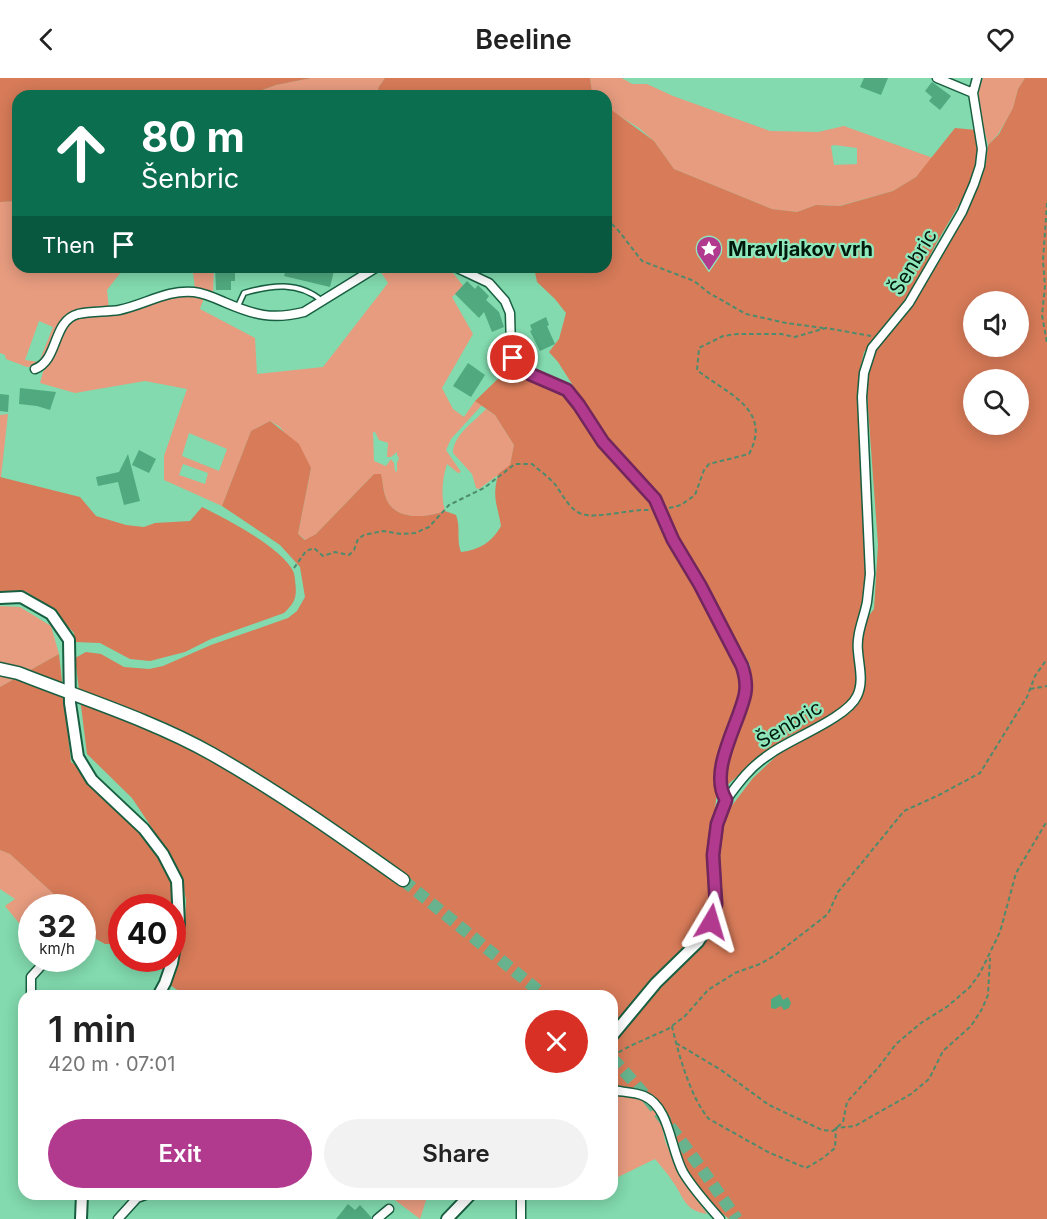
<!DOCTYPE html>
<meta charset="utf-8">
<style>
body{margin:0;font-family:Inter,sans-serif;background:#f2f2f2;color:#222;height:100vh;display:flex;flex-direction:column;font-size:22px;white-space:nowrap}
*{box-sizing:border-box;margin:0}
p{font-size:20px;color:#767676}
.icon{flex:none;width:33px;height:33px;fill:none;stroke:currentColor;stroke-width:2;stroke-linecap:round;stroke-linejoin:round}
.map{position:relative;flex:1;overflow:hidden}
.sheet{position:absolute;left:18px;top:912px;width:600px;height:210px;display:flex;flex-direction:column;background:#fff;border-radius:18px;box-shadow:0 3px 15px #0003}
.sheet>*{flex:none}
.banner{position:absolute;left:12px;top:12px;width:600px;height:183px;border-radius:18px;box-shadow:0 3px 15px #0003;background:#0b6e4f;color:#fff;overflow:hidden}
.fabs{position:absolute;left:963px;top:213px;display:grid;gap:12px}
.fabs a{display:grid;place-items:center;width:66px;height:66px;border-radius:50%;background:#fff;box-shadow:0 3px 15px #0003;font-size:30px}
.speed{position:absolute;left:18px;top:816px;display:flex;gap:12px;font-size:30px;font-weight:700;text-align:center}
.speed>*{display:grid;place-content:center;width:78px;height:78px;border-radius:50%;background:#fff;box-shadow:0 3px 15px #0003;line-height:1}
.speed small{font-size:15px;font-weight:400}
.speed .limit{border:9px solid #d22;background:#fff;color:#111}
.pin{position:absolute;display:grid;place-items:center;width:51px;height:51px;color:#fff;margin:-26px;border:3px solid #fff;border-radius:50%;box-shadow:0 2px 6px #0007}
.me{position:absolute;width:66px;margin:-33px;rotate:7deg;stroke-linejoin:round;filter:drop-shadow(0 0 4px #0008)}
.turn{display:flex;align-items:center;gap:21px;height:126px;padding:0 30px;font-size:27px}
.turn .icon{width:78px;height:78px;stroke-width:2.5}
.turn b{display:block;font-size:42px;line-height:51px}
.then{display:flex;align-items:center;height:57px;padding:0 30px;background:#0003;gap:12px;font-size:22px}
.round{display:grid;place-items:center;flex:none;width:63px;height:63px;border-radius:32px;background:#f2f2f2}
.head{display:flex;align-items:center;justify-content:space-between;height:102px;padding:0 30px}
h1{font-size:36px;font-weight:600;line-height:45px}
.primary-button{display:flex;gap:12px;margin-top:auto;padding:12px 30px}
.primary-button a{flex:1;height:69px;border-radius:36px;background:#b13a8f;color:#fff;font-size:24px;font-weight:600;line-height:69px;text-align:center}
.primary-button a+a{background:#f2f2f2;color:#222}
header{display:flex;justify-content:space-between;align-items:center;height:78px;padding:0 30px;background:#fff;font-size:27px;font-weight:600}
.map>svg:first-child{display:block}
.green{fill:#e79c7f;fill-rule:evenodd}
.forest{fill:#d77b59;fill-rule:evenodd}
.building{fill:#50a97f}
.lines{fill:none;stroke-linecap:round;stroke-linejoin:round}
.secondary-tunnel{stroke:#68b38e;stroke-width:12;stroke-dasharray:12 6;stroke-linecap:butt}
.service-casing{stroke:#185f41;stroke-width:7}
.minor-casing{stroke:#185f41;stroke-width:11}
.tertiary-casing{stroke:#185f41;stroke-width:14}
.secondary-casing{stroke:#185f41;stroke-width:15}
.path{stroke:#4d8b6c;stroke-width:2;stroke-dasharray:4.5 3;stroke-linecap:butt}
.service{stroke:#fff;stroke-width:4}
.minor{stroke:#fff;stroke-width:8}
.tertiary{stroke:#fff;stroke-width:10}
.secondary{stroke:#fff;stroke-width:12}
.route-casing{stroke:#73265d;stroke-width:15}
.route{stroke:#b13a8f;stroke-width:10}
.labels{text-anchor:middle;stroke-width:4.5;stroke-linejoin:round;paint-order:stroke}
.poi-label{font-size:20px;font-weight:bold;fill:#00190d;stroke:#8fe8bb;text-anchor:start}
.street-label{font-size:20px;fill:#00190d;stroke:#8fe8bb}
</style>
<header><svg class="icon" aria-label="back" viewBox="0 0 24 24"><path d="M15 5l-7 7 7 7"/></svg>Beeline<svg class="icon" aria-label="heart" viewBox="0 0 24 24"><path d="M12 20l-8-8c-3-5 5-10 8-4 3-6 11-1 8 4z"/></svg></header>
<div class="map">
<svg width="1047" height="1141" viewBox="0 0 1047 1141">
<rect width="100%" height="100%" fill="#82daae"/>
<path class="green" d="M 311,0 L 385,0 L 378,10 L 380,18 L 246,18 L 276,7 Z
M 590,0 L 622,0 L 632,6 L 647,6 L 673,18 L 770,53 L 818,54 L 844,48 L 933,80 L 916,99 L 893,113 L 839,128 L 816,127 L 797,134 L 772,131 L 674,91 L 654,63 L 639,50 L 608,31 L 606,28 L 606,18 L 596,18 L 592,14 ZM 834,67 L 857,70 L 857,86 L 834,87 L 831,68 Z
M 983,0 L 1025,0 L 1018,11 L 1013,30 L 1007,41 L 998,56 L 988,67 C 983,45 972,21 983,0 Z
M 18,123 L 18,189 L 125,189 L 107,212 L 109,231 L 77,233 L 37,288 L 27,289 L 6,281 L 5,277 L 0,275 L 0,124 ZM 39,243 L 53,249 L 39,284 L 25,282 Z
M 183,189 L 214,189 L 213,216 L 195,211 L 193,194 Z
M 383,189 L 446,189 L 450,191 L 464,209 L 452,219 L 473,256 L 442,310 L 453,331 L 464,339 L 475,323 L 482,327 L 451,361 L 446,372 L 461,394 L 458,395 L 447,386 C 442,401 441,418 445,433 C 427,440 394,443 386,420 C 383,413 383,404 381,397 L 374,396 L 316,456 L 306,462 L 298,456 L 311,390 L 280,349 L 270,343 L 251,353 L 222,428 L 164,402 L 164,378 L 187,311 L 145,303 L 75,315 L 40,305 L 43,294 L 50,285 L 69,245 L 73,241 C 109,233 170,211 204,220 L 200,231 L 255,260 L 257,296 L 323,289 L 388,205 L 379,191 ZM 373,354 L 375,354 L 379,362 L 388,365 L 387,379 L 391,379 L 397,374 L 397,377 L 399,380 L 397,385 L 397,394 L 395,393 L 394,385 L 391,381 L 386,388 L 374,383 ZM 189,355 L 227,371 L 219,393 L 182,378 ZM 183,386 L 208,395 L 205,406 L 179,397 Z
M 486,331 L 495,337 L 514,367 L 510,388 L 479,411 L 476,410 L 472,396 L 453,375 C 453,357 475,343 486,331 Z
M 8,336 L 1,399 L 0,399 L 0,337 Z
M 0,528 L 20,529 L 51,548 L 59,576 L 0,609 Z
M 0,772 L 10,776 L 68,829 L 32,830 L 31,863 L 27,860 L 28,856 L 5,828 L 15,821 L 0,811 Z
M 612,1016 L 639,1020 L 651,1028 L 661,1043 L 665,1063 L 678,1093 L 707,1136 C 684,1132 685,1121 673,1104 C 668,1096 661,1088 655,1081 L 612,1102 L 612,1066 L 615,1054 L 612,1054 Z
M 387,1116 L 428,1116 L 420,1141 Z"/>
<path class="forest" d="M 0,0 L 311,0 L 276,7 L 246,18 L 18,18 L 18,123 L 0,124 Z
M 385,0 L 590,0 L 592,14 L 596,18 L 380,18 L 378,10 Z
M 1025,0 L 1047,0 L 1047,1141 L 729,1141 C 723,1135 716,1132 710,1127 C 701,1120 692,1103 686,1093 C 658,1043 689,1019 612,1009 L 612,962 L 621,949 L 712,851 L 718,770 L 727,734 L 753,700 L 785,670 L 834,646 L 851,634 L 860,622 L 864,608 L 864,594 L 862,556 L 864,544 L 874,531 L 878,467 L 866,302 L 875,271 L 915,220 L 979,108 L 986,85 L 988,67 L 999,56 L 1007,41 L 1013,30 L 1018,11 ZM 974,224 L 1018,224 L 1018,268 L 974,268 ZM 974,302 L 1018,302 L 1018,346 L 974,346 Z
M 606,28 L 654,63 L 674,91 L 772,131 L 797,134 L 816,127 L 840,128 L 893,113 L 916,99 L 955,50 L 976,52 L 981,67 L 973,103 L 937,164 L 911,214 L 864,274 L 860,291 L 859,351 L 869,522 C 856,543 854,554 857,579 C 857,588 859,598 857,606 C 846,641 806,646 781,663 C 762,677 745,692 727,707 L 726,697 L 730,678 L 748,626 L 752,606 L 750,587 L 701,498 L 671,452 L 662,427 L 653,412 L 607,361 L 558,284 L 549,274 L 559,261 L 566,235 L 555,221 L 537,204 L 534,189 L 606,189 Z
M 515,295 L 559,311 L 570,319 L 646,414 L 668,459 L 727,564 L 742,597 L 744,609 L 735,641 L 727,655 L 720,684 L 711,770 L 712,826 L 706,842 L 697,860 L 612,951 L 612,918 L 186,918 L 170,907 L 185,847 L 186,822 L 182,802 L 170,777 L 132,720 L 87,676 L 75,580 L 86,574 L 101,576 L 124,589 L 149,591 L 163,588 L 211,567 L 288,540 L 297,533 L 305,519 L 300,489 L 280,467 L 222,428 L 251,353 L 270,343 L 299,366 L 311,390 L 298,456 L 305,462 L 316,456 L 374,396 L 381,396 C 383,404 383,413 386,420 C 394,443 427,440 445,433 L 456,437 C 461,450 456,462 461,474 C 480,472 492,464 501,448 C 497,424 492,422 498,396 L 510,387 L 514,367 L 495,337 L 475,323 L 503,296 Z
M 0,399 L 80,419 L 96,438 L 126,447 L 144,449 L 155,445 L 190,443 L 202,429 C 225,440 282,470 293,493 C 294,494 295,501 295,502 C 297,519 296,523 284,535 L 211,561 L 185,574 L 150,583 L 130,581 L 100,565 L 75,564 L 74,555 L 51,530 L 25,513 L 0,513 Z
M 59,576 L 71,684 L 106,707 L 122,728 L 144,751 L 174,800 L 174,843 L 173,843 L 172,830 L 122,830 L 121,864 L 116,866 L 105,866 L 96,861 L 83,845 L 82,830 L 68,829 L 10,776 L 0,772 L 0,609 Z"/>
<path class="building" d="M 864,0 L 888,0 L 881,17 L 860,9 Z
M 932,4 L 951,18 L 940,32 L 929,23 L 932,19 L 925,13 Z
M 215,189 L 232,189 L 232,193 L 235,193 L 235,203 L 231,203 L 231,212 L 216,212 Z
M 287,189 L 335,189 L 330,209 L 284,198 Z
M 467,203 L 475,211 L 478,207 L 489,218 L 486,222 L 499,234 L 504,249 L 492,254 L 484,234 L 479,240 L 455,216 Z
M 546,239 L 549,247 L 547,248 L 555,266 L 540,273 L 530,253 L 532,252 L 530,247 Z
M 468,285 L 485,297 L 471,319 L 453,308 Z
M 20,310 L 56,314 L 50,332 L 37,328 L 19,326 Z
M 0,316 L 9,317 L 8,334 L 0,333 Z
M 139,372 L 156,381 L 149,395 L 132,387 Z
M 128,376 L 140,423 L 124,427 L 118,404 L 98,408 L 96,399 L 119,394 Z
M 780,916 L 783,922 L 788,919 L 791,925 L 789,930 L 784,932 L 781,928 L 775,931 L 771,930 L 771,921 Z
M 348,1126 L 355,1132 L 360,1127 L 371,1139 L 371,1141 L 336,1141 Z"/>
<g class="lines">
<path class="secondary-tunnel" d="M 403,802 L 545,918
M 612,980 C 659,1030 698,1085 737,1141"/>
<defs>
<path id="service" d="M 238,228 L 244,215 C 271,207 299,203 322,223"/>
<path id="minor" d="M 937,0 L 973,15
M 455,189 L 489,205 L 505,223 L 510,235 L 511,270 L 513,280 L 519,289 L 567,312 L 579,327 L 603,364 L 655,421 L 673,462 L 700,507 L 742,588 C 745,597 747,606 745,616 C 740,646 708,693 726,722 C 739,704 751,688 770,676 C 790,661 847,640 857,618 C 864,604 859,588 858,573 C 856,556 864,540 867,524 C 868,515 869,505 870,496 L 862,319 L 864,295 L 872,270 L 909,225 L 962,134 L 974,106 L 980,88 L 982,71 L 973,15 L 977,0
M 35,291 C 59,282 52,243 78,236 C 91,233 106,234 119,232 C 144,227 168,211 194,214 C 204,215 215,220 224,224 C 254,237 272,242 304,234 L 377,189
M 31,918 L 31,899 L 41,888
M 612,1012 C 622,1014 635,1014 644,1018 C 670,1029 670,1070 683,1094 C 693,1111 707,1126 720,1141
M 521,1116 L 521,1141
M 118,1141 L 137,1120 L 148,1116
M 377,1141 L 389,1131"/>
<path id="tertiary" d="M 0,520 L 21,519 L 51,536 L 69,562 L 70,625 L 78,679 L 92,702 L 144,751 L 163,776 L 177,803 L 179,846 L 172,885 L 165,905 L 158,918
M 612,958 L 656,905 L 698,864 L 711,844 L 716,826 L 713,777 L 717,746 L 726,722
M 81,1141 L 82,1116
M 447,1141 L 471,1116"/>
<path id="secondary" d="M 0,591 L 18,595 C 81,620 154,643 212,676 C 279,714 341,758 403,802"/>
</defs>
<use href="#service" class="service-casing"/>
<use href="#minor" class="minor-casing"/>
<use href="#tertiary" class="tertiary-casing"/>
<use href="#secondary" class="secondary-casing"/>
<path class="path" d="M 1047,125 L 1043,183 L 1045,208 L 1042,237 L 1047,265
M 606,141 L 618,152 L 642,183 L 694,203 L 709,215 L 746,236 L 786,245 L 823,250
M 669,430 L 681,427 L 695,417 L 704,392 L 709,386 L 749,376 C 773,331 727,316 697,292 L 699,270 L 723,258 L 737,256 L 781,256 L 795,259 L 826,250 L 871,258
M 294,490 L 306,473 L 314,470 L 323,478 L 335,474 L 349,477 L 354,472 L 358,461 L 364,457 L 383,453 L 401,456 L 415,455 L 429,449 L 449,427 L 484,410 L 515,386 L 532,386 C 539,392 547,398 554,405 C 562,415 569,432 582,436 C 598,441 630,431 649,432
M 1030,611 L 1047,608
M 672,948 C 678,975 691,1021 709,1041 L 768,1074 L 806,1090 L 823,1080 L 835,1070 L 836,1050 L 855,1048 L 911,1016 L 929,1001 L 943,973 L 971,948 L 982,931 L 988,917 L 990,880
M 676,965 L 721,992 L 769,1027 L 822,1052 L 833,1053 L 843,1044 L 847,1024 L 878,990 L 896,966 L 921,945 L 948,928 L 970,909 L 980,895 L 1000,854 L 1016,795 L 1047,743
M 612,978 L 630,968 L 668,951 L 685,938 L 708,912 L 735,895 L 760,886 L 774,878 L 828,836 L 838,814 L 904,733 L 939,717 L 980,695 L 1027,619 L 1035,598 L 1047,581"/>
<use href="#service" class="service"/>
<use href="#minor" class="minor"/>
<use href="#tertiary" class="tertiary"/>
<use href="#secondary" class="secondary"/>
</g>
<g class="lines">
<defs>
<path id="route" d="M 513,280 L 519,289 L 530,296 L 567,312 L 579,327 L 603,364 L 655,421 L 673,462 L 700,507 L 742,588 C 745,597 747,606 745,616 C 739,646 708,693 726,722 L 717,746 L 713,777 L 716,826 L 711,844"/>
</defs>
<use href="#route" class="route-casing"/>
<use href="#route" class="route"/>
</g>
<defs>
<symbol id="sight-pin" viewBox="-11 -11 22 30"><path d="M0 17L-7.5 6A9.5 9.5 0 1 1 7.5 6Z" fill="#b13a8f" stroke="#8fe8bb"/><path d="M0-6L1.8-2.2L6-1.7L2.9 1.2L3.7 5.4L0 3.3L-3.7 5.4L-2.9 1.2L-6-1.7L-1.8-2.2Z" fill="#fff"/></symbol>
</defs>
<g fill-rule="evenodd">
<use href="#sight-pin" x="694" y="156" width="30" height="40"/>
</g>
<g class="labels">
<g class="poi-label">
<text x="728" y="178">Mravljakov vrh</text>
</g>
<g class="street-label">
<text transform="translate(913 184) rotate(-59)" y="7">Šenbric</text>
<text transform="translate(789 646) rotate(-31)" y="7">Šenbric</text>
</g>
</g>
</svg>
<div class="fabs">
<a><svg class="icon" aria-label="sound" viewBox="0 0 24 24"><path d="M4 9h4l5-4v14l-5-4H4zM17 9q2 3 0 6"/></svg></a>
<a><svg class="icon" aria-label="search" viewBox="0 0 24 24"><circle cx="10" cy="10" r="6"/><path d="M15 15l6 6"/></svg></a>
</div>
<div class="speed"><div>32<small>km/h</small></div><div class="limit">40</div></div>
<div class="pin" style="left:513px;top:280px;background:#d93025"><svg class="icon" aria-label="arrive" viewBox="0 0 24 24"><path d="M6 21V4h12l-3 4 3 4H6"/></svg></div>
<svg class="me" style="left:711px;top:844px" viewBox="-20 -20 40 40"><path d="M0-17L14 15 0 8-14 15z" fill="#b13a8f" stroke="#fff" stroke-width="4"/></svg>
<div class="banner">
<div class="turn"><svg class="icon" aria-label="ahead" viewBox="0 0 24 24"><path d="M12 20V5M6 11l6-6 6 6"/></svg><div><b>80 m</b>Šenbric</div></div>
<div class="then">Then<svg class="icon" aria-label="arrive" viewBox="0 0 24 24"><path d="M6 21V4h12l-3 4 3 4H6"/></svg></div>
</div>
<section class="sheet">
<div class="head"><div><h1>1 min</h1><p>420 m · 07:01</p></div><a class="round" style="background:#d93025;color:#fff"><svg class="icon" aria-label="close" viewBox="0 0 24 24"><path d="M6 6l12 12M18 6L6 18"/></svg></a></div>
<div class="primary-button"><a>Exit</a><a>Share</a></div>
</section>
</div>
